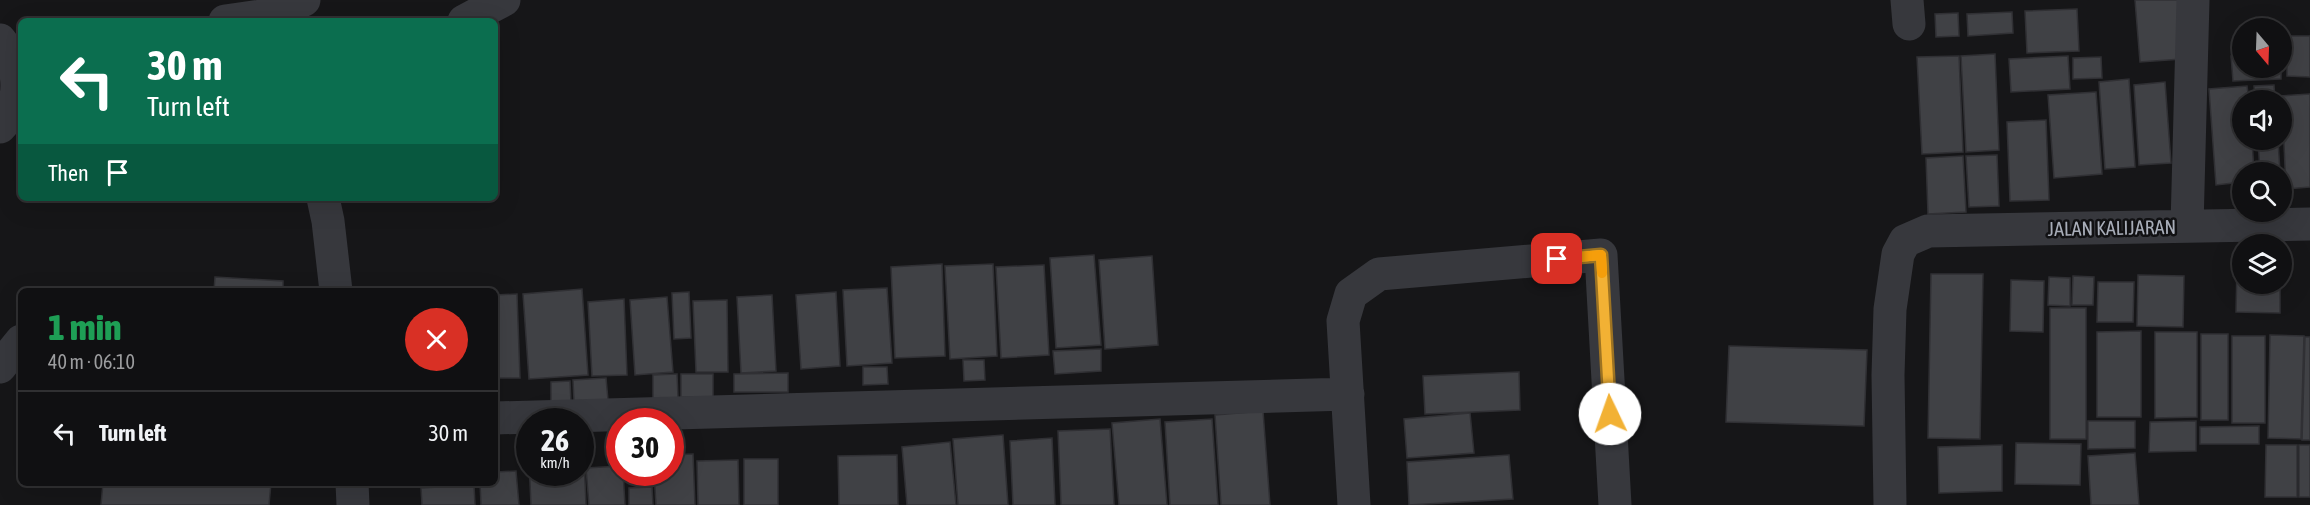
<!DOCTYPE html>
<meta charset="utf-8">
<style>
body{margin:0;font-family:"Asap Condensed",sans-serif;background:#1e1e20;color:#f1f3f6;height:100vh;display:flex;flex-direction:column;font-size:22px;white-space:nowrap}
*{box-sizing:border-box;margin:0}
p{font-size:20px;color:#9c9d9f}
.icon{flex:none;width:33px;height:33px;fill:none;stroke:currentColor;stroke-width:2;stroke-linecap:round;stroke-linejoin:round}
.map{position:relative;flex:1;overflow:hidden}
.details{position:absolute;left:18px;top:288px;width:480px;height:198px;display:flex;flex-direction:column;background:#101012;border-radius:9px;box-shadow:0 6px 24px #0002,0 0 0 2px #303032}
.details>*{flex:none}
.hud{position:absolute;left:18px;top:18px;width:480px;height:183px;border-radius:9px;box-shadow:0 6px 24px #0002,0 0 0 2px #303032;background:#0b6e4f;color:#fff;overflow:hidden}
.needle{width:39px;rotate:161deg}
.tools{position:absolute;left:2232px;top:18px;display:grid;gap:12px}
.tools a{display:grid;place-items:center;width:60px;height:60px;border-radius:50%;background:#101012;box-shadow:0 6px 24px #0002,0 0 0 2px #303032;font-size:30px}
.speed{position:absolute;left:516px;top:408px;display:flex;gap:12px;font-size:30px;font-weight:700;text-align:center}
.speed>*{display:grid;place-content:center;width:78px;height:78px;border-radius:50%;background:#101012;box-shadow:0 6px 24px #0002,0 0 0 2px #303032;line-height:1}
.speed small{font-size:15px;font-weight:400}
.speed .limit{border:9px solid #d22;background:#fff;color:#111}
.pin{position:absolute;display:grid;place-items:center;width:51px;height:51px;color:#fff;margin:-26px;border-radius:12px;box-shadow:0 3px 9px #0006}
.me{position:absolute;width:66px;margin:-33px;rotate:357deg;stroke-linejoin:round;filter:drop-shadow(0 0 4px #0008)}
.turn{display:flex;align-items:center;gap:21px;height:126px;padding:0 30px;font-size:27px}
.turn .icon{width:78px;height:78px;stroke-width:2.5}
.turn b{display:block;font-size:42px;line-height:51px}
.then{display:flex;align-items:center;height:57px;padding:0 30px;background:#0003;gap:12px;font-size:22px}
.round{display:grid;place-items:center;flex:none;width:63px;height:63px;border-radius:32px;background:#1e1e20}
.headline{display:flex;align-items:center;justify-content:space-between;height:102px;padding:0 30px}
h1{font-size:36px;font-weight:800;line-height:45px;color:#1e9e55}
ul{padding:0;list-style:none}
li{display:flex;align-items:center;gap:18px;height:84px;padding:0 30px;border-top:2px solid #303032}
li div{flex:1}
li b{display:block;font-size:22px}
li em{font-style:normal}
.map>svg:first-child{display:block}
.building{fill:#404145;stroke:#303034;stroke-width:1.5}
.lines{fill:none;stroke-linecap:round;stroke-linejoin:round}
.minor{stroke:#37383d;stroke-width:33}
.route-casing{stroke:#9d7322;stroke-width:15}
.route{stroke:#f2b134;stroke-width:10}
.slow{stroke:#f59e0b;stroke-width:10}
.labels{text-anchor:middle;stroke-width:5;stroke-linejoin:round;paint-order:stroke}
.street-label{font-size:20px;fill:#a8adb8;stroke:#111113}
</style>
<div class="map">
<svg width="2310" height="505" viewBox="0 0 2310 505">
<rect width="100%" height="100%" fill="#161618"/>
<path class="building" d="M 2135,0 L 2178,0 L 2182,59 L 2140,62 Z
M 2077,9 L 2079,51 L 2027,53 L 2025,11 Z
M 2012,12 L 2013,33 L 1968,36 L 1967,14 Z
M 1958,13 L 1959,36 L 1936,37 L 1935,14 Z
M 2287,36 L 2310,36 L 2310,77 L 2287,76 Z
M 1995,54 L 1999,150 L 1966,152 L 1961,56 Z
M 2242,55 L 2242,68 L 2281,68 L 2281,79 L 2233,81 L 2231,56 Z
M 1959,56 L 1963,152 L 1922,154 L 1917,57 Z
M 2068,56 L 2070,89 L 2011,92 L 2009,59 Z
M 2101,57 L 2102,78 L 2073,79 L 2073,58 Z
M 2129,79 L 2135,167 L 2105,169 L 2099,82 Z
M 2165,82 L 2171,163 L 2139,165 L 2134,85 Z
M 2274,85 L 2275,100 L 2255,100 L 2254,86 Z
M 2247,86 L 2249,100 L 2242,100 L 2242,140 L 2252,140 L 2254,172 L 2242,172 L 2242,182 L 2216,185 L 2209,89 Z
M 2096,92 L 2102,174 L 2054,178 L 2048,95 Z
M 2310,94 L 2310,187 L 2286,189 L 2282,100 L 2280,100 L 2279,96 Z
M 2046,120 L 2049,200 L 2010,201 L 2007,122 Z
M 2258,140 L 2278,140 L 2280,172 L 2260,172 Z
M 1997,155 L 1999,206 L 1969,207 L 1966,156 Z
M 1963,156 L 1966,212 L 1928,214 L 1926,158 Z
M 1094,255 L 1101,345 L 1056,348 L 1050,258 Z
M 1152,256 L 1158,345 L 1105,349 L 1099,260 Z
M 942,264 L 945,356 L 895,358 L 891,267 Z
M 993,264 L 997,356 L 950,359 L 945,266 Z
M 2237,264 L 2242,264 L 2242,284 L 2280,284 L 2280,313 L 2236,312 Z
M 1044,265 L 1049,355 L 1001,358 L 996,267 Z
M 1931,274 L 1983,274 L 1980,439 L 1928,438 Z
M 2138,275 L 2184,276 L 2183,327 L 2137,326 Z
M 2073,276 L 2094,277 L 2093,305 L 2072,305 Z
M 215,277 L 283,281 L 283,291 L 214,291 Z
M 2049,277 L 2070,278 L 2070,306 L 2048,305 Z
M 2011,280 L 2044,281 L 2043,332 L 2010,331 Z
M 2098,282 L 2134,282 L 2133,322 L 2097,322 Z
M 887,288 L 892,363 L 847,366 L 843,290 Z
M 582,289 L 588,375 L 529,379 L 523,294 Z
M 689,292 L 691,338 L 674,339 L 672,293 Z
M 836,292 L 840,366 L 801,369 L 796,295 Z
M 517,294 L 520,378 L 495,378 L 495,295 Z
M 772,295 L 776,371 L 741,373 L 737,297 Z
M 667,297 L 673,372 L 635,375 L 630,300 Z
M 624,299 L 627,375 L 592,376 L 588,302 Z
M 727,300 L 728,372 L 696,372 L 693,301 Z
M 2050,308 L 2086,308 L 2086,439 L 2050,439 Z
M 2141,331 L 2141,417 L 2097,417 L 2097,332 Z
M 2155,332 L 2197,332 L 2197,417 L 2155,418 Z
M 2201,334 L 2228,334 L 2228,420 L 2201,420 Z
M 2270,335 L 2304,336 L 2301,439 L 2268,438 Z
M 2232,336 L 2265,336 L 2265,423 L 2232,423 Z
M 2305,337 L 2310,337 L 2310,440 L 2302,440 Z
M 1729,346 L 1867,350 L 1864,426 L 1726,422 Z
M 1101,349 L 1101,371 L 1055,374 L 1053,351 Z
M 963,360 L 984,360 L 985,380 L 964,381 Z
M 863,367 L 887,367 L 888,384 L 863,385 Z
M 1519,372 L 1520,410 L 1425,414 L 1423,376 Z
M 788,373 L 788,392 L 734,392 L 734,374 Z
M 677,374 L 678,398 L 653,399 L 653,375 Z
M 681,374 L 713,374 L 713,397 L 681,397 Z
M 606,378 L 608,400 L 574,402 L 573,380 Z
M 570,381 L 571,403 L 551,404 L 551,382 Z
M 1263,411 L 1270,505 L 1221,505 L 1215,415 Z
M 1470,413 L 1474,453 L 1407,458 L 1404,419 Z
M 1160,419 L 1167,505 L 1119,505 L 1112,423 Z
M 1212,419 L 1218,505 L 1170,505 L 1165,422 Z
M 2088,421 L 2135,421 L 2135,448 L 2088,449 Z
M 2196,421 L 2196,451 L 2149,452 L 2150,422 Z
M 2259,426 L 2259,444 L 2200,444 L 2200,427 Z
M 1110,429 L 1114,505 L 1061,505 L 1058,431 Z
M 1003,435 L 1008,505 L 958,505 L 953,439 Z
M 1052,438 L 1055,505 L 1013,505 L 1010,441 Z
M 950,442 L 956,505 L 907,505 L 902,447 Z
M 2016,443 L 2081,444 L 2080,485 L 2015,484 Z
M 2002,445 L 2002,491 L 1939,493 L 1938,447 Z
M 2266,445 L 2297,445 L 2297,497 L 2265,497 Z
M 2299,445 L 2310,445 L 2310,497 L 2299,497 Z
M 2135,453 L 2139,505 L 2091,505 L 2088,456 Z
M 693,454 L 695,505 L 656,505 L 654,472 L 670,472 L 670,455 Z
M 897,455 L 898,505 L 839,505 L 838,456 Z
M 1509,455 L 1513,499 L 1409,505 L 1407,462 Z
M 580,458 L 584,458 L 586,505 L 531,505 L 529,461 L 530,472 L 580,472 Z
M 744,459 L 778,459 L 778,505 L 744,505 Z
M 738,460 L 739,505 L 698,505 L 697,461 Z
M 620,466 L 620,472 L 623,472 L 625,505 L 589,505 L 586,468 Z
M 516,471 L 519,505 L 481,505 L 480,483 L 495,483 L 495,472 Z
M 103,483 L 271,483 L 269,505 L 101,505 Z
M 474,485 L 475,505 L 422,505 L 421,488 Z
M 652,487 L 653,505 L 629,505 L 629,488 Z"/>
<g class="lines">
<path class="minor" d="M 1907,0 L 1909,24
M 225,21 L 269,15 L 304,0
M 464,21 L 504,0
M 0,40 C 21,65 24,103 0,127
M 323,198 L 328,221 L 336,291
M 2187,226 L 2193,0
M 0,367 L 21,341
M 495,418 L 1348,394
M 352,483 L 353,505
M 1354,505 L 1343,321 L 1351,294 L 1379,274 L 1601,255 L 1615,505
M 1890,505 L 1888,375 L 1890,309 L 1898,254 L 1905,241 L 1928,231 L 2310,224"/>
</g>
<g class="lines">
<defs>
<path id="route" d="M 1557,259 L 1601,255 L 1610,414"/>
</defs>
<use href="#route" class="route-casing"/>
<use href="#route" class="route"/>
<path class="slow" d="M 1578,257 L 1601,255 L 1602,273"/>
</g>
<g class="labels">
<g class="street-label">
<text transform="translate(2112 228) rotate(-1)" y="7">JALAN KALIJARAN</text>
</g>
</g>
</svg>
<div class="tools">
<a><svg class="needle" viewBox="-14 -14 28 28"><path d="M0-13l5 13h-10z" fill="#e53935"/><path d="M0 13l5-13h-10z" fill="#9c9d9f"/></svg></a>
<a><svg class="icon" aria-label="sound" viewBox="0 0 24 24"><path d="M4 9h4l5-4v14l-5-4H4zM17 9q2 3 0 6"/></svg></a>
<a><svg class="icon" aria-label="search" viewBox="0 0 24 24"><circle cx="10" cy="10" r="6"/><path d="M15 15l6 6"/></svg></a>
<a><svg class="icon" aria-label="layers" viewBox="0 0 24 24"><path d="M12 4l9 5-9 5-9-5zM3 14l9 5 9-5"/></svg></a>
</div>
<div class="speed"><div>26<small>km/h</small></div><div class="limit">30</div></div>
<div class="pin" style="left:1557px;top:259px;background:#d93025"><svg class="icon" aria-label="arrive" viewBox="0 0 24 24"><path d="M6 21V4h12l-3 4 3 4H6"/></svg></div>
<svg class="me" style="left:1610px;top:414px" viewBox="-20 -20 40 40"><circle r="19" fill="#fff"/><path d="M0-13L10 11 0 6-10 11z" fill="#f2b134"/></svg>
<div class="hud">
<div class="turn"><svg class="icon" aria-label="left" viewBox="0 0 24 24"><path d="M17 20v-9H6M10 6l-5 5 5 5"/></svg><div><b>30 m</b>Turn left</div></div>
<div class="then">Then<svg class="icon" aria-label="arrive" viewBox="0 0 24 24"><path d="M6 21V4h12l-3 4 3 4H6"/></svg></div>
</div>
<section class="details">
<div class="headline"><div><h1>1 min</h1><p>40 m · 06:10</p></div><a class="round" style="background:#d93025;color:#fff"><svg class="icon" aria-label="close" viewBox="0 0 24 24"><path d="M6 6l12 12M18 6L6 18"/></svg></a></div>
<ul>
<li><svg class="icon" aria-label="left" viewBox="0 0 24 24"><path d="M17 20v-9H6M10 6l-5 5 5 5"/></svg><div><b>Turn left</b></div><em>30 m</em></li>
</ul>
</section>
</div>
